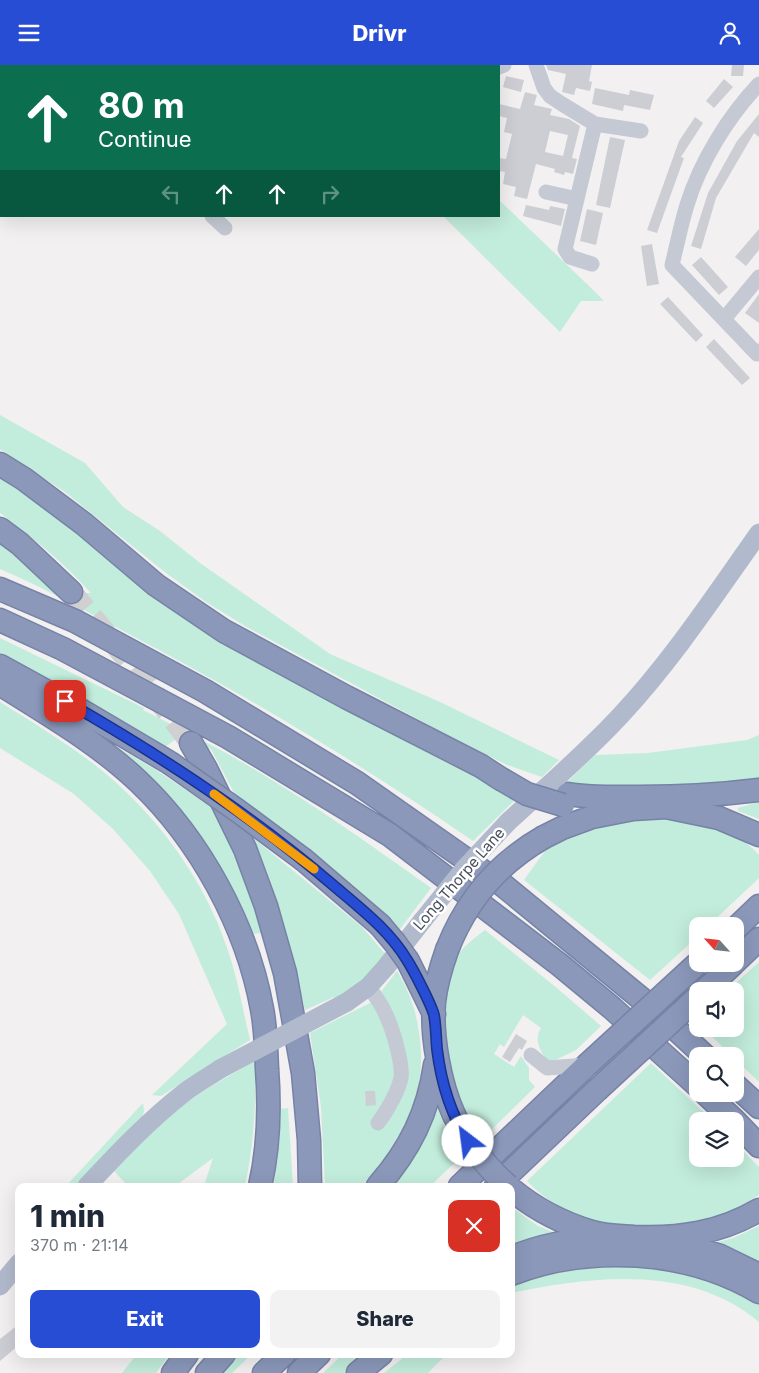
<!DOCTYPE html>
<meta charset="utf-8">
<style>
body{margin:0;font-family:Inter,sans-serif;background:#f2f2f3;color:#1f2937;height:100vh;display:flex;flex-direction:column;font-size:19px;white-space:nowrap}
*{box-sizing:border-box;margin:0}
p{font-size:16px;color:#747a83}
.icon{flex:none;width:28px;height:28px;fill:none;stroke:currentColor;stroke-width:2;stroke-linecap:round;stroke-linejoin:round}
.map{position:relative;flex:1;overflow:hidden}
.drawer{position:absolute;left:15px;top:1118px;width:500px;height:175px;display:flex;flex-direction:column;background:#fff;border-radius:10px;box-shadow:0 5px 20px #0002}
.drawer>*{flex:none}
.top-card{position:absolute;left:0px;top:0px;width:500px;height:152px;box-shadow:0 5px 20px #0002;background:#0b6e4f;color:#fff;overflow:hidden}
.needle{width:32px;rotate:297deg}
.controls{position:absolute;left:689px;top:852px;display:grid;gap:10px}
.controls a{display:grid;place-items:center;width:55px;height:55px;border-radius:10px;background:#fff;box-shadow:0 5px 20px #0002;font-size:25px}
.pin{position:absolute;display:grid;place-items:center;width:42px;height:42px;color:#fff;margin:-21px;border-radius:10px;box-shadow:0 2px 8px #0006}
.me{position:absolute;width:55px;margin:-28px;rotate:330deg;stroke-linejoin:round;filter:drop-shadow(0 0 4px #0008)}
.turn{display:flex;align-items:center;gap:18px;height:105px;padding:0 15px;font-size:22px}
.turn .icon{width:65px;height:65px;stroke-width:2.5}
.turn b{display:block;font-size:35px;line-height:42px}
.lanes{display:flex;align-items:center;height:48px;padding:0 15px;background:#0003;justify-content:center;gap:25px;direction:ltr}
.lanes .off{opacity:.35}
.round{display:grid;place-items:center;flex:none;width:52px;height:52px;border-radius:10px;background:#f2f2f3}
.headline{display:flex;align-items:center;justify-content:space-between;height:85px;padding:0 15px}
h1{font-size:30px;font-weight:800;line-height:38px}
.cta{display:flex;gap:10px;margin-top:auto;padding:10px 15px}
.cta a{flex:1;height:58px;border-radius:10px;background:#274dd4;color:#fff;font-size:20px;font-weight:800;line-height:58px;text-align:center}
.cta a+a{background:#f2f2f3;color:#1f2937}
header{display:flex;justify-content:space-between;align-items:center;height:65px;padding:0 15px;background:#274dd4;color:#fff;font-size:22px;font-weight:800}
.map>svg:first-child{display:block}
.green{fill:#c2ecdb}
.building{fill:#cdced4;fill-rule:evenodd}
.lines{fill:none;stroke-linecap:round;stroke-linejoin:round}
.highway-tunnel{stroke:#d0d0d2;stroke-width:22;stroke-dasharray:22 11;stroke-linecap:butt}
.highway-casing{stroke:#7683a6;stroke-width:25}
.minor{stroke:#c4c9d3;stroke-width:15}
.major{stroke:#b1b9cc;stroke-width:19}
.highway{stroke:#8b98ba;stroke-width:22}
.highway-bridge-casing{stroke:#7683a6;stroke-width:25;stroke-linecap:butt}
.major-bridge{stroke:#b1b9cc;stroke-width:19}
.highway-bridge{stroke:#8b98ba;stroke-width:22}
.route-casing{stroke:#19328a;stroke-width:12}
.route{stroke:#274dd4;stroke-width:9}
.slow{stroke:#f59e0b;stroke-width:9}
.labels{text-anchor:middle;stroke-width:5;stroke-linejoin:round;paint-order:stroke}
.street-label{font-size:15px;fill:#494f5c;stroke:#fff}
</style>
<header><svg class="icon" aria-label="menu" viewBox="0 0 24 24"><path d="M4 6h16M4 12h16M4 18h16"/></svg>Drivr<svg class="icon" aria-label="person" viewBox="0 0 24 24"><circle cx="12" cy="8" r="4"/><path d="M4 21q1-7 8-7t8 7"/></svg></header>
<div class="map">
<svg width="759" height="1308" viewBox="0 0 759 1308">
<rect width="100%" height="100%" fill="#f2f0f0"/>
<path class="green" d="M 499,135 L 590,222 L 604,236 L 581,236 L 560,267 L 443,151 L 499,151 Z
M 0,350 L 85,398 L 123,442 L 160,466 L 200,498 L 330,589 L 440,637 L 559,695 L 542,712 L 507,700 L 438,665 L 245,561 L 206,537 L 166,508 L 65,427 L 0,384 Z
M 0,411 L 321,626 L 517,733 L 473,776 C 367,703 256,636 142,576 C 95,551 49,525 0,504 L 0,479 L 40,510 L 59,528 L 91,528 C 64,498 32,472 0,448 Z
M 0,573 L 144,643 L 143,645 C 166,657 189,668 211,680 C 288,721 360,772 431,823 L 397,868 L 239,737 L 211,684 L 176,674 L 162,684 L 0,591 Z
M 0,637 C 32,657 65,677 95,700 C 155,747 205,814 228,886 C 238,915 243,946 250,975 L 161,1031 L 152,1030 L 227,959 L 179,849 L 150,806 L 113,764 L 74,729 L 0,683 Z
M 759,670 L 759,715 L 720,725 L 564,720 L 595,690 L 648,688 L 747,675 Z
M 110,678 L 156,705 L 217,746 L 239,796 L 254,838 L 262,868 L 251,869 Z
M 759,737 L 759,754 L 738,746 L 738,743 Z
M 632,753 C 676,753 728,755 759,790 L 759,813 L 708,861 L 698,861 L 697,872 L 650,915 L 524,815 C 532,804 539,793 548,783 C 566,765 608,758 632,753 Z
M 253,773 L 362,862 L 386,890 L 365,916 L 336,936 L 334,932 L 305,945 C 292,887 277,828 253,773 Z
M 485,865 L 558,924 L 601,961 L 576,985 L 549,998 C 541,987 533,976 541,963 L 523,950 L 504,982 L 500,979 L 494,989 L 514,1002 L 521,991 L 529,1003 L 529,1015 L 535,1022 L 486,1070 C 472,1056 459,1039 453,1019 C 444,987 439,925 455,894 C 461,883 475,873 485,865 Z
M 759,897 L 759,1017 L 735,994 L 735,991 L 732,991 L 704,964 L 735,964 L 735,926 L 727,926 Z
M 397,906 C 409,926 416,945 419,968 C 421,982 422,996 420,1010 C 417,1049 387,1093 362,1121 L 325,1121 L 321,1042 L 310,968 L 374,936 Z
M 255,996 C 256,1038 254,1080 245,1121 L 204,1121 L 213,1093 L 175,1121 L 128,1121 L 114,1106 C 136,1083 158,1060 182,1041 C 205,1024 230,1010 255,996 Z
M 651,998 L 713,1056 L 698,1056 L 698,1094 L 735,1094 L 735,1078 L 759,1102 L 759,1130 C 742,1141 723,1151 703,1156 C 688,1160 673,1161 657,1162 C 647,1162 637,1163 626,1162 C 591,1160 551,1142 527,1116 Z
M 435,1036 L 445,1063 L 463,1090 L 430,1121 L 389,1121 Z
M 143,1038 L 144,1047 L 141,1055 L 76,1121 L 66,1121 Z
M 288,1043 L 293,1121 L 271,1121 L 276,1092 L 280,1044 Z
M 511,1142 L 538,1161 L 563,1171 L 511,1188 Z
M 759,1161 L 759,1198 L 735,1185 L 715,1178 L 733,1173 Z
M 617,1199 C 634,1200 652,1200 668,1203 C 699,1211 731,1223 759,1238 L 759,1257 C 691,1199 592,1211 511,1228 L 511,1219 L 553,1206 Z
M 137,1289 L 170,1289 L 156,1308 L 122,1308 Z
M 235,1289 L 252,1289 L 232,1308 L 217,1308 Z
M 343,1289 L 367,1289 L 344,1308 L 323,1308 Z
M 408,1289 L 447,1289 L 428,1308 L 384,1308 Z"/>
<path class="building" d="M 546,0 L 592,0 L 589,16 L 592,17 L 590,26 L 576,23 L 574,30 L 562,27 L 566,9 L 548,5 Z
M 732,0 L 744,0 L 743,11 L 731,11 Z
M 506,11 L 524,15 L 521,27 L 503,22 Z
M 724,14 L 733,22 L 714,43 L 706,36 Z
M 595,23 L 629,30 L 630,25 L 654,30 L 650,45 L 624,40 L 623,46 L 592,39 Z
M 525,27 L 537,30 L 534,40 L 552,44 L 550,50 L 569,54 L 580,61 L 572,93 L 577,94 L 573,109 L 565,107 L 564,110 L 554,107 L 555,104 L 536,99 L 527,134 L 514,131 L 516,122 L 503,119 L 505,107 L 499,106 L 499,93 L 506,94 L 512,69 L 504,67 L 507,53 L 499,51 L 499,39 L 520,44 ZM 550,66 L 568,70 L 563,91 L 545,87 Z
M 759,49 L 759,72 L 754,68 L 716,133 L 701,184 L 691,181 L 708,128 L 737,76 Z
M 695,52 L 703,58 L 681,92 L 684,93 L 657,168 L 647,165 L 679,76 Z
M 610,72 L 625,75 L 610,143 L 596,140 Z
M 526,140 L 549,145 L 550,141 L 565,144 L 561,161 L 523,151 Z
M 587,144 L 603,148 L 596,180 L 580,176 Z
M 759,164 L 759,185 L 746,201 L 735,192 Z
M 652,179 L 659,219 L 647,221 L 641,181 Z
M 701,192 L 728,222 L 719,230 L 692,200 Z
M 759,229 L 759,258 L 745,248 Z
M 668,232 L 703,270 L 696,277 L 660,239 Z
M 714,274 L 750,313 L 742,320 L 706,282 Z
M 516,969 L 527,976 L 522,985 L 519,983 L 510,997 L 502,992 Z
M 365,1026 L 375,1026 L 376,1040 L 366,1041 Z
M 19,1259 L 19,1280 L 0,1296 L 0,1274 Z"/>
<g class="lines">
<path class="highway-tunnel" d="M 71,527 L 133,601 L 191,678"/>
<defs>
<path id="highway" d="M 0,399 L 24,414 L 84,459 L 156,520 L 224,566 L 346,632 L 481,701 L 501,714
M 0,464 L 20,479 L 71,527
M 0,524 L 75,556 L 205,626 L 357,718 L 504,821 L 655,945 L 705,991
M 0,555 L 63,584 L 228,672 L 390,770 L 560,900 L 612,943 L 698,1021
M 0,601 L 82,646 L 170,698
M 0,619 C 48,649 98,678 139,717 C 200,775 247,861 262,944 C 266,964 266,984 267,1004 C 270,1044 269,1082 260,1121
M 191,678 L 206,704 L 245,784 L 266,841 L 285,908 L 303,1008 L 309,1075 L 310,1121
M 568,729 C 592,733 616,732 640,732 C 680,732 719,730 759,725
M 544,772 L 562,763 L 592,752 L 633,744 L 666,742 L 719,753 L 759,770
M 304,795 L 380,860
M 735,864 L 759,841
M 447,885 C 441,902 436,919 434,937 C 431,971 440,1019 454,1050
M 408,896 L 434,949
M 735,897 L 759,874
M 704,926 L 733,899
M 735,1020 L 759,1042
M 706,1029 L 735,1056
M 735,1056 L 759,1081
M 378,1121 C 410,1084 428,1048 435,1000
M 460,1121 L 587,1000
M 496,1121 L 597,1025
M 511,1124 C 535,1144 562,1158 592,1167 C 606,1171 620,1171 634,1172 C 679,1174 720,1168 759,1145
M 672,1176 L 720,1191 L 759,1210
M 511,1193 C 540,1180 570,1176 601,1172
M 511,1209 C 589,1179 687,1184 759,1227
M 173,1308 L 187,1289
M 207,1308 L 224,1289
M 264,1308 L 284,1289
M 299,1308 L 319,1289
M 358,1308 L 381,1289"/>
</defs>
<use href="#highway" class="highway-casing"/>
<path class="minor" d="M 50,0 L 51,1
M 103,0 L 105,1
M 151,0 L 152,1
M 536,0 L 544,23 L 550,31 L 562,39 L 595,59 L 641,66
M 499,2 L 504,0
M 759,19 C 728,52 700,97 687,140 C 681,159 677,180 672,200 L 757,289 L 759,286
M 546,127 L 577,134
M 212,151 L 225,163
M 592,199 L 570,192 L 565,184 L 595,59
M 724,254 L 759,212
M 368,922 C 376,931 382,940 387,952 C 393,965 403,999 401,1013 C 397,1030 388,1044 378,1058
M 531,990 L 547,1003 L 587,1000"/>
<path class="major" d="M 508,757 C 546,722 586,688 621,650 C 673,594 715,530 759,468
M 347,937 L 368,922 L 386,902 L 423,855
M 87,1121 C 118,1088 149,1055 185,1027 C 196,1019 208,1012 220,1004
M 0,1221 L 19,1198"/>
<use href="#highway" class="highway"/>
<defs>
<path id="highway-bridge" d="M 170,698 L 238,746 L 304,795
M 501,714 L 527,729 L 563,740
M 380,860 L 395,878 L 408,896
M 447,885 C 466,836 498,798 544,772
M 587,1000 L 697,899
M 597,1025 L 698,932
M 454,1050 C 468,1078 485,1101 508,1121"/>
</defs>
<use href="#highway-bridge" class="highway-bridge-casing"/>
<path class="major-bridge" d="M 423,855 L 465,803 L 508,757
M 220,1004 L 347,937"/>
<use href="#highway-bridge" class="highway-bridge"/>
</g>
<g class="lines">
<defs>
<path id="route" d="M 65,636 C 160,690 250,749 333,820 C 360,843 389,865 407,895 C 414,906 431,939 434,950 C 436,961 436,973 437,984 C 441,1017 450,1048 468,1076"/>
</defs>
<use href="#route" class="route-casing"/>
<use href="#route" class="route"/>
<path class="slow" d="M 214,729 L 314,804"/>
</g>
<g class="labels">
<g class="street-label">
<text transform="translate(459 814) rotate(-49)" y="5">Long Thorpe Lane</text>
</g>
</g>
</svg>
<div class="controls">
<a><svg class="needle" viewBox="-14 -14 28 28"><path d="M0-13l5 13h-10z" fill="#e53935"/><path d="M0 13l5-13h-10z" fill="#747a83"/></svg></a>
<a><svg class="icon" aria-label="sound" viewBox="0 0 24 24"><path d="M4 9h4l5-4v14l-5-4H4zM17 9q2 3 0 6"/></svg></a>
<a><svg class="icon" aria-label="search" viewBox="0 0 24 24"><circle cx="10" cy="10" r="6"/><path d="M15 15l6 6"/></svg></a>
<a><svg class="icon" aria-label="layers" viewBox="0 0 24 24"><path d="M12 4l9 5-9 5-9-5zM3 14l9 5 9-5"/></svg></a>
</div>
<div class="pin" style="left:65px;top:636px;background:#d93025"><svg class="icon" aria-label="arrive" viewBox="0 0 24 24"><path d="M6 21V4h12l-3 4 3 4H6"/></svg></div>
<svg class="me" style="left:468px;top:1076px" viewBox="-20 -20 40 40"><circle r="19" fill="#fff"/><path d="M0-13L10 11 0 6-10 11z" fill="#274dd4"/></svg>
<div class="top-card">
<div class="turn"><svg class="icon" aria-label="ahead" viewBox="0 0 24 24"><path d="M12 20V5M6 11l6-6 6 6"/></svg><div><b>80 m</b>Continue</div></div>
<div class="lanes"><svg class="icon off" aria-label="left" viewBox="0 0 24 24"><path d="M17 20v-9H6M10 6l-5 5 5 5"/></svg><svg class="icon" aria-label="ahead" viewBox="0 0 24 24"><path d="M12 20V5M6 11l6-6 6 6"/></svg><svg class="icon" aria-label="ahead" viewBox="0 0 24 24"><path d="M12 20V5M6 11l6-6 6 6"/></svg><svg class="icon off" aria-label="right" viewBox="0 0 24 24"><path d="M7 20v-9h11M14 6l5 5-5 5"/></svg></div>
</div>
<section class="drawer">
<div class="headline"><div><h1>1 min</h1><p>370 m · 21:14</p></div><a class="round" style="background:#d93025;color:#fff"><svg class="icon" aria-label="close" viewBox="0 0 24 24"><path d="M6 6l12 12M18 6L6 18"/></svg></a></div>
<div class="cta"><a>Exit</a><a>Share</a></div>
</section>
</div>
